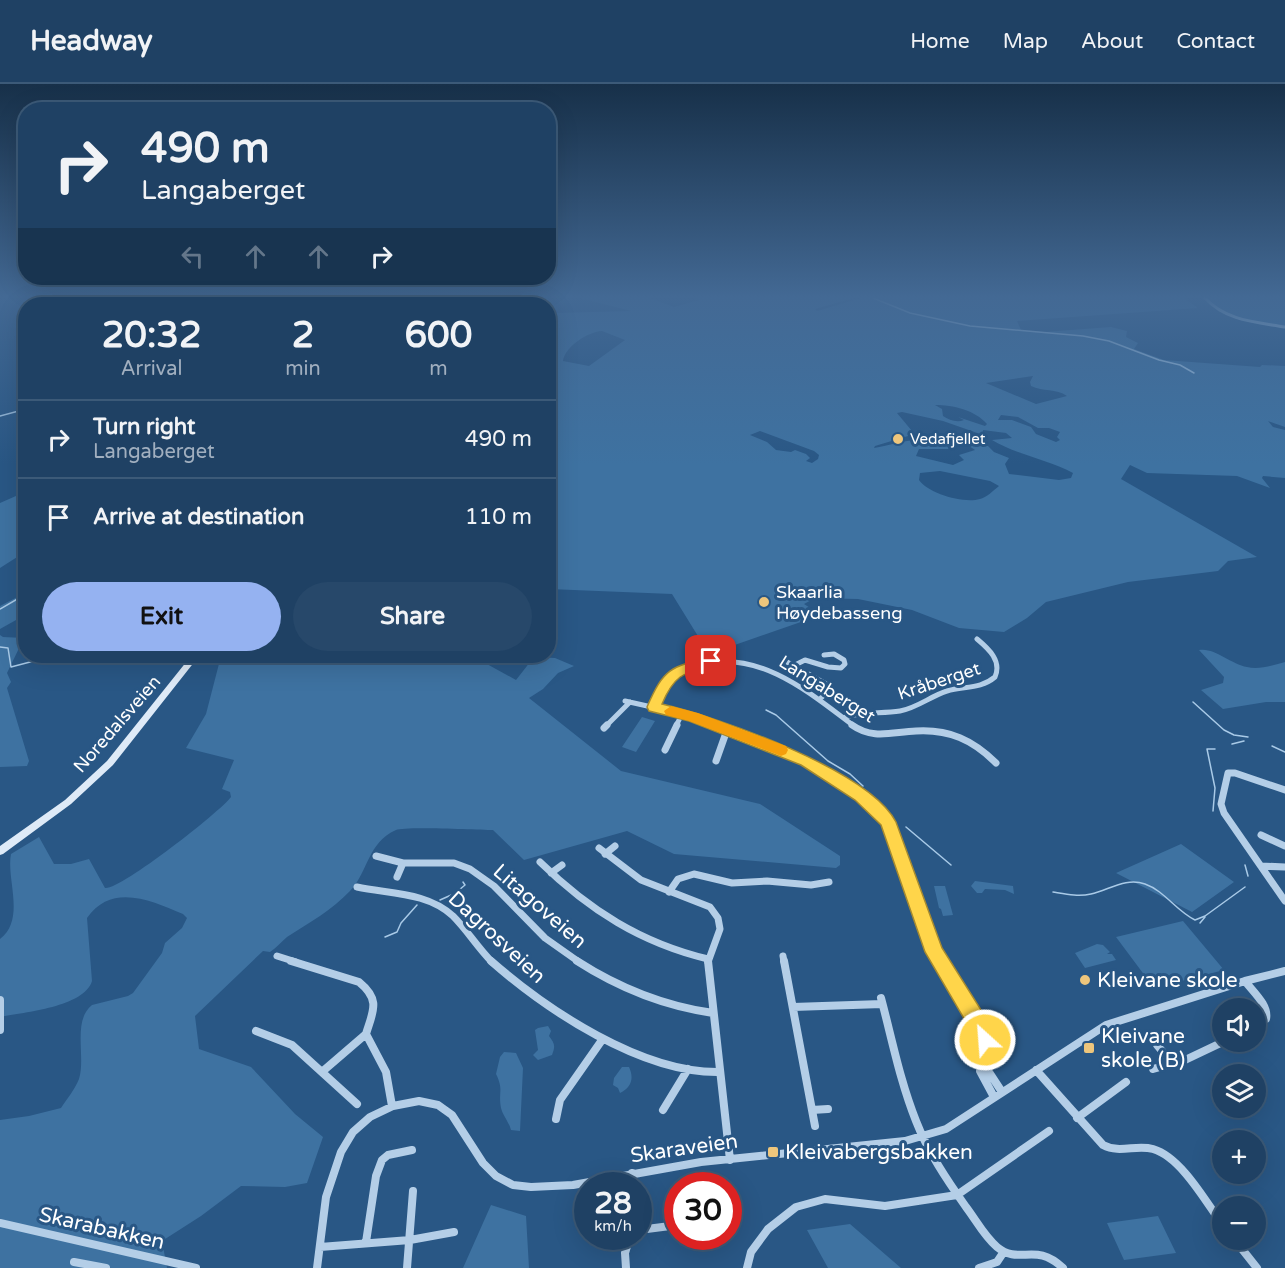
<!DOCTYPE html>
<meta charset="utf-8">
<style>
body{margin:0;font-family:"Varela Round",sans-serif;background:#27486a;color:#f1f3f6;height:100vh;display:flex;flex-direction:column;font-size:22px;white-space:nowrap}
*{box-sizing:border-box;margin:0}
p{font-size:20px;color:#a1afbf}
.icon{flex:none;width:33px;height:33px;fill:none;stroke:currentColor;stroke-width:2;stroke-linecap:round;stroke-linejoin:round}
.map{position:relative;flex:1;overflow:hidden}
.details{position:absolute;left:18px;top:213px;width:538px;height:366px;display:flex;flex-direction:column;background:#1f4164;border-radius:24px;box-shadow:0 6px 24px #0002,0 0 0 2px #3c5a78}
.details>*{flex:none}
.hud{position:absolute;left:18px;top:18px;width:538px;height:183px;border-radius:24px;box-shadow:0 6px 24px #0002,0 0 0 2px #3c5a78;background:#1f4164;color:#f1f3f6;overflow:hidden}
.tools{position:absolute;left:1212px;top:914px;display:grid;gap:12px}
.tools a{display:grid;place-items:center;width:54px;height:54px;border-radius:50%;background:#1f4164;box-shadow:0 6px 24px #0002,0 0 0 2px #3c5a78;font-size:30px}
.speed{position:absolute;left:574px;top:1088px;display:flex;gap:12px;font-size:30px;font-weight:700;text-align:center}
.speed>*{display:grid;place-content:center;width:78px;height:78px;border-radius:50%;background:#1f4164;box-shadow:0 6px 24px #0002,0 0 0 2px #3c5a78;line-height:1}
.speed small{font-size:15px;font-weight:400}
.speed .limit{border:9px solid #d22;background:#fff;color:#111}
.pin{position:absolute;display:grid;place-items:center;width:51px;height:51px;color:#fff;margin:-26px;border-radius:12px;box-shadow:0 3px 9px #0006}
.me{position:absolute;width:66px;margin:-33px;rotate:334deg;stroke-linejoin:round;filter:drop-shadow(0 0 4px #0008)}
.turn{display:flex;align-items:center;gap:21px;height:126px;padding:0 24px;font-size:27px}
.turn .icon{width:78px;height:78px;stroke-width:2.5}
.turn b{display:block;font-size:42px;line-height:51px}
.lanes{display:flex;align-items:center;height:57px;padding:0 24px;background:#0003;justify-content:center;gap:30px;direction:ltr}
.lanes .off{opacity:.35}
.eta{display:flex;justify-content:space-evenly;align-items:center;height:102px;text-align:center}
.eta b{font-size:36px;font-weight:700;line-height:42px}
.action{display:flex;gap:12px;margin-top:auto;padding:12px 24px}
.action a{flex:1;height:69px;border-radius:36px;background:#95b2f1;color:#111;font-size:24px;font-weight:700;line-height:69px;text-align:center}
.action a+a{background:#27486a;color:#f1f3f6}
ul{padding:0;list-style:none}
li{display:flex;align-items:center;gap:18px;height:78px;padding:0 24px;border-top:2px solid #3c5a78}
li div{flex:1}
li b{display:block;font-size:22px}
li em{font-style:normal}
header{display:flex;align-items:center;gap:36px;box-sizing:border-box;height:84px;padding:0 30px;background:#1f4164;border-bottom:2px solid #3c5a78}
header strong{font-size:28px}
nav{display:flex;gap:33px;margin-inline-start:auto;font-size:21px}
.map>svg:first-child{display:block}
.green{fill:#3e72a1;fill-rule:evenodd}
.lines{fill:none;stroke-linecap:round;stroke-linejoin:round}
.stream{stroke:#a9cae7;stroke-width:1.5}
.minor-far3{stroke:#b4cee7;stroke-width:3}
.minor-far2{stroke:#b4cee7;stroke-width:5}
.minor-far1{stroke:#b4cee7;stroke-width:7}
.minor{stroke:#b4cee7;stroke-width:8}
.secondary{fill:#deeaf7;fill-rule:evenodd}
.route{fill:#ffd54a;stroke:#a68a30;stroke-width:1.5}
.slow{fill:#f59e0b}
.poi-dot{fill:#eec67c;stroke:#295785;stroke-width:2}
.labels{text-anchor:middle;stroke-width:6;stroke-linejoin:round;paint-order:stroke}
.far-poi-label{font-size:15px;fill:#fff;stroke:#295785;text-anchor:start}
.poi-label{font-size:18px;fill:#fff;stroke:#295785;text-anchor:start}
.street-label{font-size:18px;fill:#fff;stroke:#295785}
.near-street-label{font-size:21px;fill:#fff;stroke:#295785}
.near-poi-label{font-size:21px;fill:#fff;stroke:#295785;text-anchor:start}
</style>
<header>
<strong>Headway</strong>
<nav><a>Home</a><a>Map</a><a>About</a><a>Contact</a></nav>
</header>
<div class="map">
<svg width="1285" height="1184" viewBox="0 0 1285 1184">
<rect width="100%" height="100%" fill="#295785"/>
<path class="green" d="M 580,214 L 650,214 L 674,223 L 699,216 L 695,214 L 854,214 L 815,225 L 817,227 L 861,214 L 1184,214 L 1198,224 L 1017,237 L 1021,246 L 1044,248 L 1111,243 L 1127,247 L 1126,253 L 1138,259 L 1134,265 L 1164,276 L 1260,283 L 1262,281 L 1285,282 L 1285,343 L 1268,337 L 1273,343 L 1285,346 L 1285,394 L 1263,392 L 1262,394 L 1270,404 L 1237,392 L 1147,389 L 1130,381 L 1121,395 L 1257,473 L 1228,477 L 1218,487 L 1128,498 L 1046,518 L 1027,534 L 1004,548 L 959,544 L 912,526 L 858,515 L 815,514 L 804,520 L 821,531 L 709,570 L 672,510 L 549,505 L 549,226 L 555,229 L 631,227 ZM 602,247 L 625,256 L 589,282 L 563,277 C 565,263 587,248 602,247 ZM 1033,292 L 1030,298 L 1031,302 C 1043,308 1056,304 1067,312 L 1036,320 L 986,299 ZM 935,321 C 953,321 975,326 987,340 L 985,342 L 958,333 L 964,336 C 957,339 949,336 943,332 L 942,325 ZM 902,328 L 943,337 L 983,351 L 983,346 L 1006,349 L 1012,354 L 992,356 C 1017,371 1047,375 1073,389 L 1071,394 L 1059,396 L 1009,390 L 1005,380 L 1009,374 L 994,368 L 988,362 L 969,362 L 975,366 L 959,371 L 964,376 L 953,381 L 916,372 L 919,365 L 951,365 C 937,345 895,361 874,364 L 875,362 L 908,352 L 912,347 L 897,329 ZM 1001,331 L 1018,333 L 1038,344 L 1049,344 L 1060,348 L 1057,353 L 1060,356 L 1056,358 L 1036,350 L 1031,343 L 1012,336 L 998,336 ZM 760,347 L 814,367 L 819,371 L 818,375 L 812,379 L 806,377 L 810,374 L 806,370 L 795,366 L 791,368 L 776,366 L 767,358 L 750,351 ZM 940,387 L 990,397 L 999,402 C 994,406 986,414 980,415 C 963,420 928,409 919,396 L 920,389 Z
M 1205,214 L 1285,214 L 1285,243 C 1262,239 1219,234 1205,214 Z
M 25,408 L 25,468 L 0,484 L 0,419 Z
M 25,509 L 25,518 L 21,524 L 25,527 L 25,531 L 0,545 L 0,522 Z
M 0,551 L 3,553 L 24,554 L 7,589 L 11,598 L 7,604 L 29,677 L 27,682 L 0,683 Z
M 1199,566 C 1214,563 1231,580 1247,583 C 1259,586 1274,581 1285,578 L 1285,618 L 1266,618 L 1223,625 L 1201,606 L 1223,599 L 1224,593 Z
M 221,572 L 478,572 L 476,574 L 516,596 L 534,573 L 555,574 L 574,582 L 558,589 L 543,605 L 529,614 L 621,687 L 760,720 L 840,772 L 840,781 L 836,784 L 674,770 L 627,747 L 524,776 L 493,746 C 477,746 405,742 396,746 C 367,759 369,787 350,807 C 332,826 309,839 287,853 C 281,858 276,864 270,868 L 263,867 L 195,932 L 199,965 L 251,983 L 295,1030 L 323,1053 L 307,1099 L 285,1103 L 241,1102 L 201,1132 L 162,1157 L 167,1184 L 0,1184 L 0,1036 L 29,1032 L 61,1024 C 67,1015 75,1005 79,995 C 86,973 72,937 92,921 L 128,912 L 133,909 L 162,869 L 165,859 L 182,844 L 187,834 L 183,830 C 152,817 112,798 87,834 L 92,897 C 84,923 25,928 0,933 L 0,855 C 26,835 6,795 11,770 L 39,753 L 54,780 L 71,780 L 89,775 L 105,804 C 119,807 220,728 231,713 L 230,708 L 222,705 L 234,676 L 186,664 L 206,630 Z
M 642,633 L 655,637 L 636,668 L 622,663 Z
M 1181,760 L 1234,798 L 1192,828 L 1116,789 Z
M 975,797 L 1013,802 L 1014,810 L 1005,806 L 985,805 L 982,809 L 977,809 L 971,802 Z
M 934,802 L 945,802 L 953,831 L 943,832 L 941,825 L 939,824 Z
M 1183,837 L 1224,886 L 1154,904 L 1116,853 Z
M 1097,860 L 1103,861 L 1110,868 L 1107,870 L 1112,870 L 1116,876 L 1085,884 L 1075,869 Z
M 548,942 L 551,947 L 549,952 C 554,959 556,961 552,971 L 538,976 L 533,971 L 538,966 L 535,946 L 538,944 Z
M 504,968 L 516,969 L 523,984 L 520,1047 L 511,1046 C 509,1038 503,1032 501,1024 C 498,1008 504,1006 496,990 L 500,973 Z
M 622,983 L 629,983 C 634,994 632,1003 620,1009 L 618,1004 L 613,1001 L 614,994 Z
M 491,1121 L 526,1132 L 529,1184 L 463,1184 Z
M 1158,1132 L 1176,1169 L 1124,1176 L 1107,1139 Z
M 850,1140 L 901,1184 L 828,1184 L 807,1146 Z"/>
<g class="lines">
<path class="stream" d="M 873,214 L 910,229 L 970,242 L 1083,252 L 1109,257 L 1159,276 L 1180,281 L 1194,289
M 0,332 L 26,325
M 0,525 L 26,510
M 0,563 L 8,564 L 11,583 L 53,572
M 1193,618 L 1224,646 L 1234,651 L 1248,653
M 766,626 L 776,631 L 828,677 L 850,690 L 863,702
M 1232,660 L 1244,657
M 1272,662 L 1285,668
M 1213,727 L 1215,704 L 1207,665 L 1215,665
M 906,743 L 951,781
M 1245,781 L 1248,792
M 459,806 L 465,801 L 463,798
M 1053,808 C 1065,810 1078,813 1091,810 C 1109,806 1126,793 1145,800 C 1165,807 1176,827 1195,836 L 1205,832 L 1245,803
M 440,816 L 458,808
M 1200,839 L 1205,833
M 385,853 L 397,848 L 401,839 L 417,821"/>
<path class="minor-far3" d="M 1205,214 C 1226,237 1256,238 1285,243"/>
<path class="minor-far2" d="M 787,578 L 826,600 L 827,608 L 820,615
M 793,582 L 805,576 L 828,583 L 841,584 L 845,580 L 844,576 L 834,570 L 824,571
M 625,617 L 692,632 L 723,642
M 654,623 C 665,595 671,586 702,580 C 761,566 811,610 854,642
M 845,633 C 863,627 882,630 900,627 C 917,624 931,612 947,607 C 964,602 981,605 995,593 C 1002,577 989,565 977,555
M 606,642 L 630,618
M 676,642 L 682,630"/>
<path class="minor-far1" d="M 719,641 L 770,661 L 824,688 L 870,720 L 888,738 L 934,869 L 940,878
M 852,641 C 873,656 892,648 916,647 C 949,645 973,656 996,679
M 604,644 L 607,641
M 665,666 L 677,641
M 716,677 L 727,646
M 1285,706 L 1235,689 L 1228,689 L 1221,720 L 1224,729 L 1285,817
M 1261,751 L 1285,762
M 599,764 L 641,796 L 710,823 L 718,834 L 720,845 L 708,878
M 605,770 L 615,762
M 376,772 L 403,779 L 454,779 L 470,785 L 494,802 L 545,854 L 579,878
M 540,778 C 589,826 641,859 708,875
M 1261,782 L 1285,783
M 551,789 L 562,781
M 397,793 L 403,779
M 357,803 C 390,810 427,808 453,832 C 467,846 478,864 492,878
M 669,808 L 678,795 L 694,790 L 732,799 L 767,797 L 811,801 L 829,798
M 277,872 L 296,878
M 783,872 L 784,878"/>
<path class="minor" d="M 291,877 L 359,898 C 381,916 373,927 366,950
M 491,877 C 547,926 641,989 719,988
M 577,877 C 619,904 664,922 713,929
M 708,877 L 730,1076
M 784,877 L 815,1042
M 939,877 L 981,945 L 986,964 L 980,987 L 994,1013
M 1245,897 C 1253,908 1269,921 1266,935 L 1256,942
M 881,914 C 892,955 900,997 916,1037 C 928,1068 947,1096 966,1123 C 976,1136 984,1152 997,1163 C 1020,1182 1035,1157 1063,1184
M 0,916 L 0,946
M 793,923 L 882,920
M 256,947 L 292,961 L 357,1020
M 1157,961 L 1172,979
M 983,979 L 1002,1008
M 1153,985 L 1185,976 L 1225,957
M 1036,986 L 1103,1061 C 1120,1070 1136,1060 1153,1065 C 1181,1073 1206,1118 1222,1140
M 323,987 L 366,950 L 386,988 L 392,1022
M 663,1026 L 688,985
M 812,1026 L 828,1025
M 1077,1034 L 1126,998
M 556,1035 L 560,1016 L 602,956
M 632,1089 L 634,1101
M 0,1139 L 196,1184
M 639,1146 L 678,1141
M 1234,1155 L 1257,1184
M 366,1158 L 376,1092 L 382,1076 L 388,1071 L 412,1066
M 320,1163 L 410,1156 L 454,1148
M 74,1178 L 106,1184
M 317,1184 L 326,1113 L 341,1068 L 353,1048 L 370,1033 L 393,1022 L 419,1017 L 438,1021 L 452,1031 L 483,1079 L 496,1092 L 513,1101 L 531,1103 L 573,1101 L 701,1078 L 905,1057 L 946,1045 L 1106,941 L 1245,897 L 1285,887
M 407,1184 L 413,1107
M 626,1184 L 625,1169 L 630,1152
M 747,1184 L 751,1168 L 768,1145 L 796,1123 L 825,1115 L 885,1122 L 957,1111 L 1049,1047
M 979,1184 L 997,1178 L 1003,1169"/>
<path class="secondary" d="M 379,214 L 383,214 L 386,220 L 382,220 Z
M 191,572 L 199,572 L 113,681 L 71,720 L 3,770 L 0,771 L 0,762 L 65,716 L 107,677 Z"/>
</g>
<linearGradient id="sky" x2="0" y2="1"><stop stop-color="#173049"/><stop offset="0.56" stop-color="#436994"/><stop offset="1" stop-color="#436994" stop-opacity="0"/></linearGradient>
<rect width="1285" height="380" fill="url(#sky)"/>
<path class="route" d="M 711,573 L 715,574 L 717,577 L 715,580 C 685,589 675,589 662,620 C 718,633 869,686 896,738 L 942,864 L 983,929 L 995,956 L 992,963 L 985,966 L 978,963 L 969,943 L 925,868 L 881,741 L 855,716 L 801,681 L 689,637 L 649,627 L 647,623 C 664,584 670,583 711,573 Z"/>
<path class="slow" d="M 671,622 L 698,629 L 786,662 L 788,666 L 786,670 L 781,672 L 689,637 L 666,631 L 664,627 Z"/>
<g class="poi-dot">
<circle cx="898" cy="355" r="6"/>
<circle cx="764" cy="518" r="6"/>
<circle cx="1085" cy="896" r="6"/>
<rect x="1083" y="958" width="12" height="12" rx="3"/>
<rect x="767" y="1062" width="12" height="12" rx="3"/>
</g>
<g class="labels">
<g class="far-poi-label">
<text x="910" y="360">Vedafjellet</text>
</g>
<g class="poi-label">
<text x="776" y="514">Skaarlia<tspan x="776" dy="21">Høydebasseng</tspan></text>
</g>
<g class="street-label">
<text transform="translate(939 597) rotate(-18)" y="6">Kråberget</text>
<text transform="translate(827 605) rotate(32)" y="6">Langaberget</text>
<text transform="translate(117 640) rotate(-49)" y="6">Noredalsveien</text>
</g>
<g class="near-street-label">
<text transform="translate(540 822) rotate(41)" y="7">Litagoveien</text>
<text transform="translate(497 853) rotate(43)" y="7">Dagrosveien</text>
<text transform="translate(684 1064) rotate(-8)" y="7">Skaraveien</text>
<text transform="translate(102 1144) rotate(13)" y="7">Skarabakken</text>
</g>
<g class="near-poi-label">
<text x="1097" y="903">Kleivane skole</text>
<text x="1101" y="959">Kleivane<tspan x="1101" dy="24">skole (B)</tspan></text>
<text x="785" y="1075">Kleivabergsbakken</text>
</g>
</g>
</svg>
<div class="tools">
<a><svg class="icon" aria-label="sound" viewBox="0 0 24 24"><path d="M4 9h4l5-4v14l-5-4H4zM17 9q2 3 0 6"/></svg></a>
<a><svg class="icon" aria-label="layers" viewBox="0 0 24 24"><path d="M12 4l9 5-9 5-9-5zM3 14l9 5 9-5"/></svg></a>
<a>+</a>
<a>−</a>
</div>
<div class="speed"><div>28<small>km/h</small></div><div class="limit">30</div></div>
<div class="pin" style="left:711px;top:577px;background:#d93025"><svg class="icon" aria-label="arrive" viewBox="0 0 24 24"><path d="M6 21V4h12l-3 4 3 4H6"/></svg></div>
<svg class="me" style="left:985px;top:956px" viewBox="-20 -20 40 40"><circle r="17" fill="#ffd54a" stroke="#fff" stroke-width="3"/><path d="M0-11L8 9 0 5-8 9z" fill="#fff"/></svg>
<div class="hud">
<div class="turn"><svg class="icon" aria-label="right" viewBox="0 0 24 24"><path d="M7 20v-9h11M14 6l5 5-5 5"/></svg><div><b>490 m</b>Langaberget</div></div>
<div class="lanes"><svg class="icon off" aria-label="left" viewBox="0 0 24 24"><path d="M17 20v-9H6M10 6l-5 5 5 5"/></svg><svg class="icon off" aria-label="ahead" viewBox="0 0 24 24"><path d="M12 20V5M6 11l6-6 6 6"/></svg><svg class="icon off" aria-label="ahead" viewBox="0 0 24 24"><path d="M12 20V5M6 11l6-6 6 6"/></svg><svg class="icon" aria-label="right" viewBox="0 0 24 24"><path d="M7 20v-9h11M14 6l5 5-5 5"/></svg></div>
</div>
<section class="details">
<div class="eta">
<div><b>20:32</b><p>Arrival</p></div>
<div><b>2</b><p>min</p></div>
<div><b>600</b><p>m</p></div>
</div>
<ul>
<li><svg class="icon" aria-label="right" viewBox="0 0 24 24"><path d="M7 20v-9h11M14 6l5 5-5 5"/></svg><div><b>Turn right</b><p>Langaberget</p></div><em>490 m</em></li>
<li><svg class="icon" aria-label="arrive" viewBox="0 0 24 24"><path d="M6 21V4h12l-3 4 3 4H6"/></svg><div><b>Arrive at destination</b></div><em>110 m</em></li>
</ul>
<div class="action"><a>Exit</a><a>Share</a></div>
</section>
</div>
